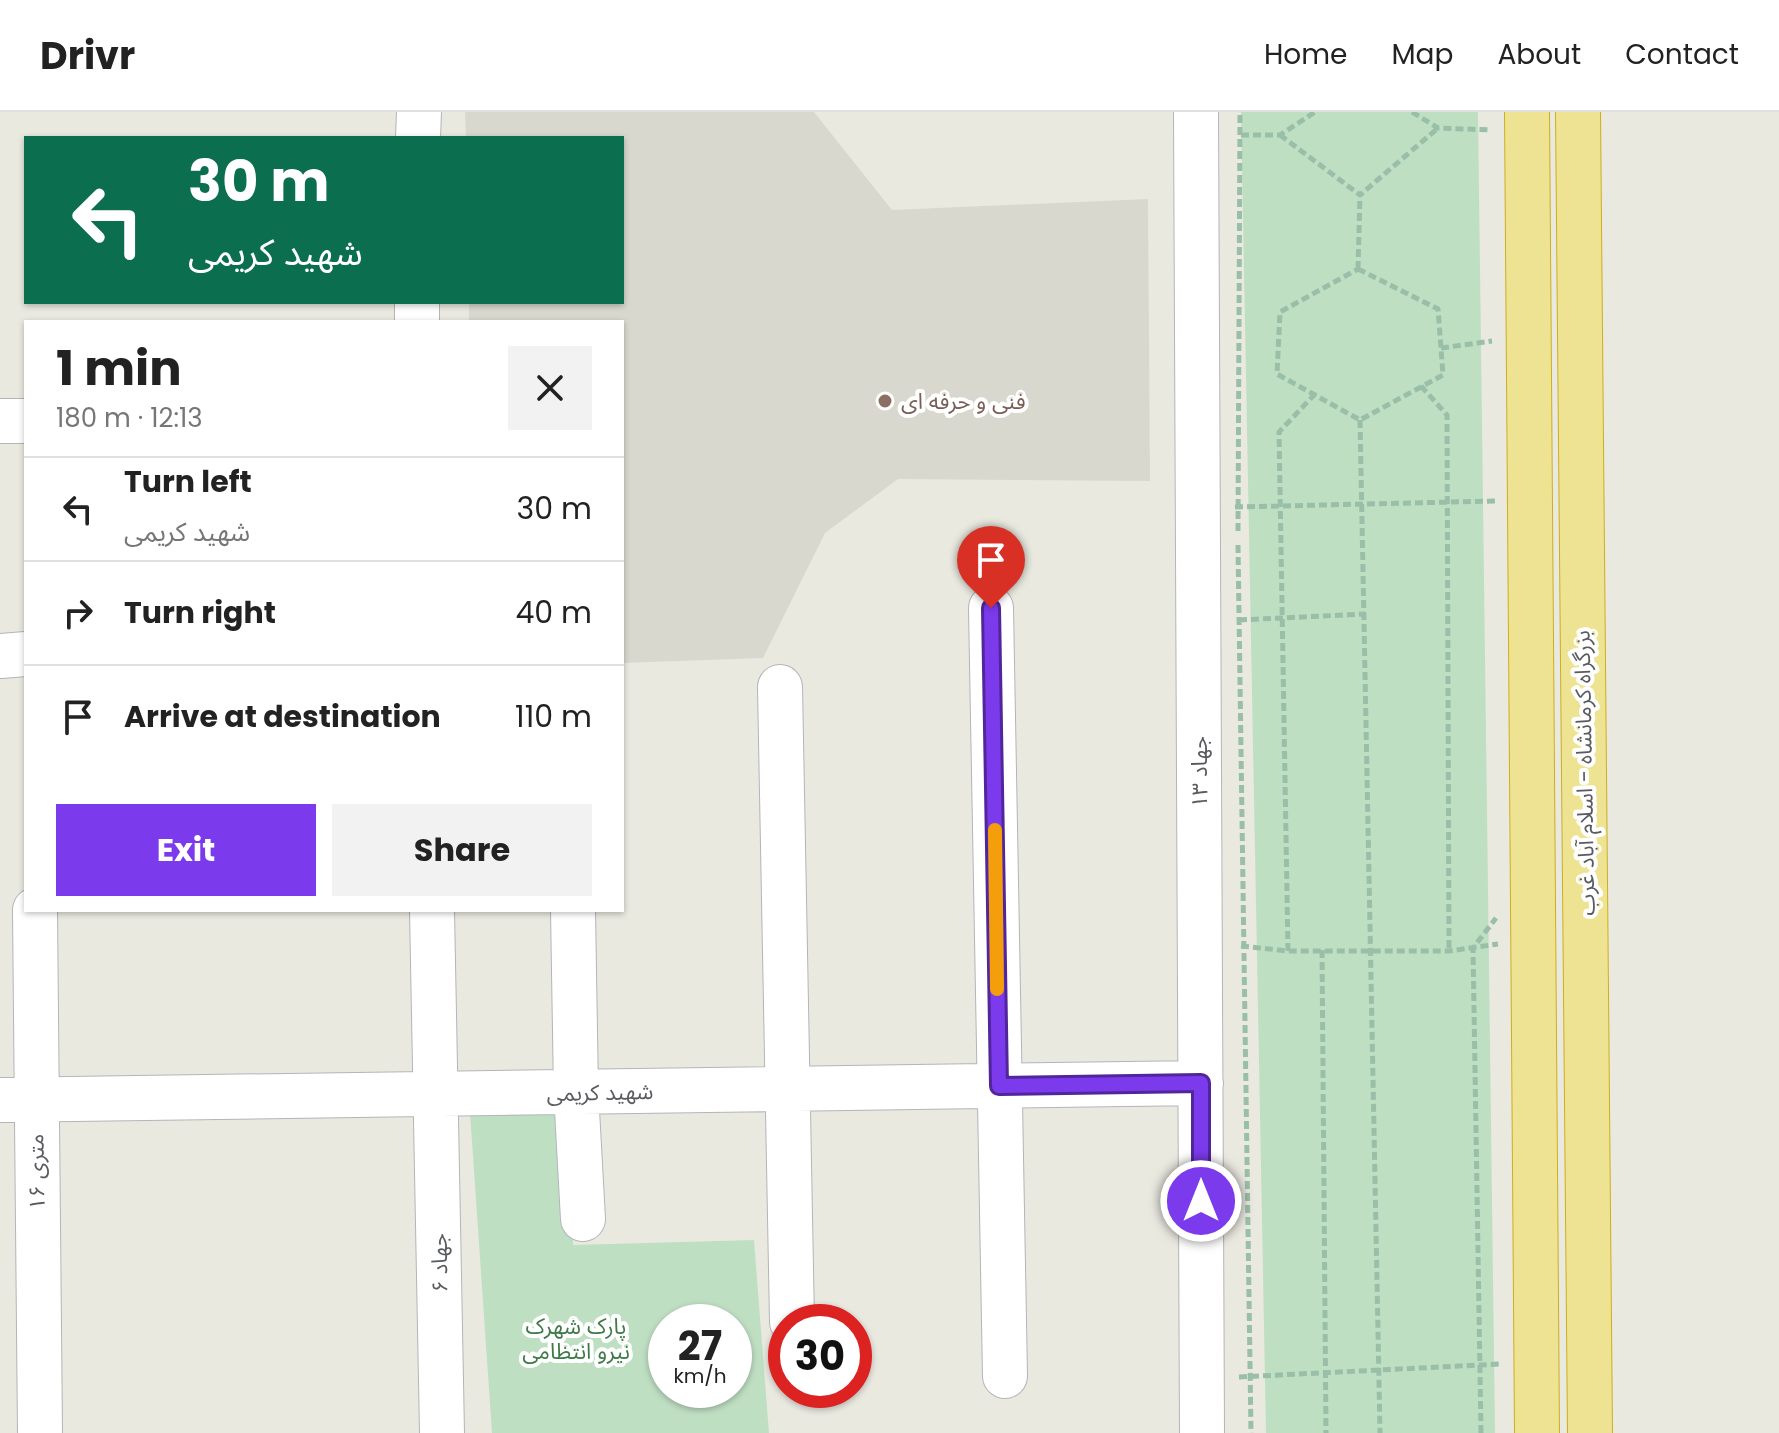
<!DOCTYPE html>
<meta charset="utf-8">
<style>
body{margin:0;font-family:Poppins,"Noto Sans Arabic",sans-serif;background:#f2f2f2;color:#222;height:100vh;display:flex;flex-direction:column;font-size:30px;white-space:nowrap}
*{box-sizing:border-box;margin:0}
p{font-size:26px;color:#767676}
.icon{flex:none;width:44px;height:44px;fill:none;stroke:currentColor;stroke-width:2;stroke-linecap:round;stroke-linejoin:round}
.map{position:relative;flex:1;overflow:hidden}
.sheet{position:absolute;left:24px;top:208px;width:600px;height:592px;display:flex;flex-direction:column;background:#fff;border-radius:0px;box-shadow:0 2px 6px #0004}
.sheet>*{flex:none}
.guide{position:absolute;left:24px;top:24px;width:600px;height:168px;border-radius:0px;box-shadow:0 2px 6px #0004;background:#0b6e4f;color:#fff;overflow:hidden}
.speed{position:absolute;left:648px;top:1192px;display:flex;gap:16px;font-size:40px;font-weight:700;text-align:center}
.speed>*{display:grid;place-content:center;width:104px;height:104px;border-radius:50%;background:#fff;box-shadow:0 2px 6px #0004;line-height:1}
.speed small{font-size:20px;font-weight:400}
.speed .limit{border:12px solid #d22;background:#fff;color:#111}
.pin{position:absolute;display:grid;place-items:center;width:68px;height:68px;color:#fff;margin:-82px -34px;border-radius:50% 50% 50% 0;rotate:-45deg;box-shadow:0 0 8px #0007}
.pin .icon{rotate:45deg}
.me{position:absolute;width:88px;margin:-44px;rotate:0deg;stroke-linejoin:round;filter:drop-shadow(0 0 6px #0008)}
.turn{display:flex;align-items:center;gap:28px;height:168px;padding:0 32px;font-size:36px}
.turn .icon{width:104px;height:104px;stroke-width:2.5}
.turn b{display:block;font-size:56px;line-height:68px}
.round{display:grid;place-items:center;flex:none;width:84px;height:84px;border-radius:0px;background:#f2f2f2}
.head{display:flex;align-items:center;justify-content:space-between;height:136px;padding:0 32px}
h1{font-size:48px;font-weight:700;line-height:60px}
.primary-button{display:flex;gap:16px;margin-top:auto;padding:16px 32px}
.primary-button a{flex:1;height:92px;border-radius:0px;background:#7c3aed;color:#fff;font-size:32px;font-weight:700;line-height:92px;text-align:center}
.primary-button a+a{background:#f2f2f2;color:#222}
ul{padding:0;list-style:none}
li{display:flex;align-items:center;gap:24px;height:104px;padding:0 32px;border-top:2px solid #e0e0e0}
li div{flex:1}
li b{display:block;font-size:30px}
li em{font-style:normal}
header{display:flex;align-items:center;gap:48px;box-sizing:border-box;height:112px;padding:0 40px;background:#fff;border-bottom:2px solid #e0e0e0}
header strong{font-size:38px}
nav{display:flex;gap:44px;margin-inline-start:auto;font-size:28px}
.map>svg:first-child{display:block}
.education{fill:#d9d8ce}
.green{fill:#bfdfc3;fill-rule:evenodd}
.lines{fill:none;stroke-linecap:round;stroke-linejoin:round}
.minor-casing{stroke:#b3b5b9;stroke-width:46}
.highway-casing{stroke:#ceae1c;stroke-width:46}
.path{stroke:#9abfa9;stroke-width:5;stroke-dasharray:8 4;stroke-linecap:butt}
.minor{stroke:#fff;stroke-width:44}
.highway{stroke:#eee392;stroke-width:44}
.route-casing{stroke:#51269a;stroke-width:20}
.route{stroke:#7c3aed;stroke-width:14}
.slow{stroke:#f59e0b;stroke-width:14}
.education-dot{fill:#8d6e63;stroke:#fff;stroke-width:3}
.labels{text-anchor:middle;stroke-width:8;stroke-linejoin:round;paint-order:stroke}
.education-label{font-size:22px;fill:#785e54;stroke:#fff;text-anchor:start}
.street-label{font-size:22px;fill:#595b5f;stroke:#fff}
.park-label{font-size:22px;fill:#3d7a48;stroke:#fff}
</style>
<header>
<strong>Drivr</strong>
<nav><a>Home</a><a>Map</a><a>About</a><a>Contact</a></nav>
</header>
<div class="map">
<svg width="1779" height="1321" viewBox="0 0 1779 1321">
<rect width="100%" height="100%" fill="#eae9e0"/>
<path class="education" d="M 465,0 L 814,0 L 892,98 L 1148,87 L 1150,369 L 898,367 L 825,421 L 763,546 L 622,551 L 622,210 L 469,210 L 469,190 L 622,190 L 622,26 L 466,26 Z"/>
<path class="green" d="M 1241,0 L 1478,0 L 1495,1321 L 1266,1321 Z
M 576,995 L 573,1133 L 754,1128 L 769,1321 L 492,1321 L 470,1000 ZM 666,1210 L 734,1210 L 734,1278 L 666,1278 Z"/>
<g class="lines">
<defs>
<path id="minor" d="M 1196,0 L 1202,1321
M 418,26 L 419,0
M 417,210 L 417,190
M 0,309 L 26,309
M 991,496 L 1005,1264
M 0,544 L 26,542
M 780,575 L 792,1210
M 35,798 L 40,1321
M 432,798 L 442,1321
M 573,798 L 576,980 L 583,1107
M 0,988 L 1201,971"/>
<path id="highway" d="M 1527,0 L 1537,1321
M 1578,0 L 1590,1321"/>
</defs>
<use href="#minor" class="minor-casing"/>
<use href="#highway" class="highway-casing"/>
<path class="path" d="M 1412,0 L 1438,16 L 1491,18
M 1241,23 L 1280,23 L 1315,0
M 1280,23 L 1360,83 L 1438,16
M 1358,157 L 1438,197 L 1443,263 L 1360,308 L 1277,262 L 1280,200 Z
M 1358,157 L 1360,83
M 1441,236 L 1492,229
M 1421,274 L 1447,303 L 1449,839
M 1360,308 L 1380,1321
M 1235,395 L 1497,389
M 1238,419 L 1240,0
M 1238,433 L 1251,1321
M 1239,508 L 1365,502
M 1241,834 L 1288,839 L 1449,839 L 1498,832
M 1322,838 L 1326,1321
M 1288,839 L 1279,320 L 1315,282
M 1239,1265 L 1500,1252
M 1481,1321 L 1473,836 L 1496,806"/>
<use href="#minor" class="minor"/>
<use href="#highway" class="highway"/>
</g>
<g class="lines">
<defs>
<path id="route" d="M 991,496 L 999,974 L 1201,971 L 1201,1089"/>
</defs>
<use href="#route" class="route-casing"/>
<use href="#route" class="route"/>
<path class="slow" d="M 995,718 L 997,877"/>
</g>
<circle class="education-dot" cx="885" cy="289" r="8"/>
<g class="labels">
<g class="education-label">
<text x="901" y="297">فنی و حرفه ای</text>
</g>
<g class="street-label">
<text transform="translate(1199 660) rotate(-90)" y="8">جهاد ۱۳</text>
<text transform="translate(1584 661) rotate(-91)" y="8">بزرگراه کرمانشاه - اسلام آباد غرب</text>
<text transform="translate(600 980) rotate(-1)" y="8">شهید کریمی</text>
<text transform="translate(36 1060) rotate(-91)" y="8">۱۶ متری</text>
<text transform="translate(439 1151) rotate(-91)" y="8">جهاد ۶</text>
</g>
<g class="park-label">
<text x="576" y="1222">پارک شهرک<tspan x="576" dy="25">نیرو انتظامی</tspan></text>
</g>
</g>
</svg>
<div class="speed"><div>27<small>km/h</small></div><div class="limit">30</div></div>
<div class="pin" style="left:991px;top:496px;background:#d93025"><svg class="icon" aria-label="arrive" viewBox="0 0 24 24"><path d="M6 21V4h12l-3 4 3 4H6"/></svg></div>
<svg class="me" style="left:1201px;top:1089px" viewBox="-20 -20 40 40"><circle r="17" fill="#7c3aed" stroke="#fff" stroke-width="3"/><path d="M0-11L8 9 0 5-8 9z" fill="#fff"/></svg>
<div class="guide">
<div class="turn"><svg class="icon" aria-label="left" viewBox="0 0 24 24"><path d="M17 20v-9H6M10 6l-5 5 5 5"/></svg><div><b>30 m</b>شهید کریمی</div></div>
</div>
<section class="sheet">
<div class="head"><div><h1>1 min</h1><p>180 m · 12:13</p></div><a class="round"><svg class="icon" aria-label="close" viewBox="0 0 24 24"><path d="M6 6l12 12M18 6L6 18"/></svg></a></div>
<ul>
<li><svg class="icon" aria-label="left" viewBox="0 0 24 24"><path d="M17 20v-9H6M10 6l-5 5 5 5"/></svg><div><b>Turn left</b><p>شهید کریمی</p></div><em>30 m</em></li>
<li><svg class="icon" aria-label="right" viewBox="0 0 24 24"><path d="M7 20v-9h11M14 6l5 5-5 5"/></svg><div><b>Turn right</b></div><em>40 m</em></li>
<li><svg class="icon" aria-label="arrive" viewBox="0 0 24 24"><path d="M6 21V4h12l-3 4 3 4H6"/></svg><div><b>Arrive at destination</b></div><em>110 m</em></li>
</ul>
<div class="primary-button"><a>Exit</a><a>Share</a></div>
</section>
</div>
